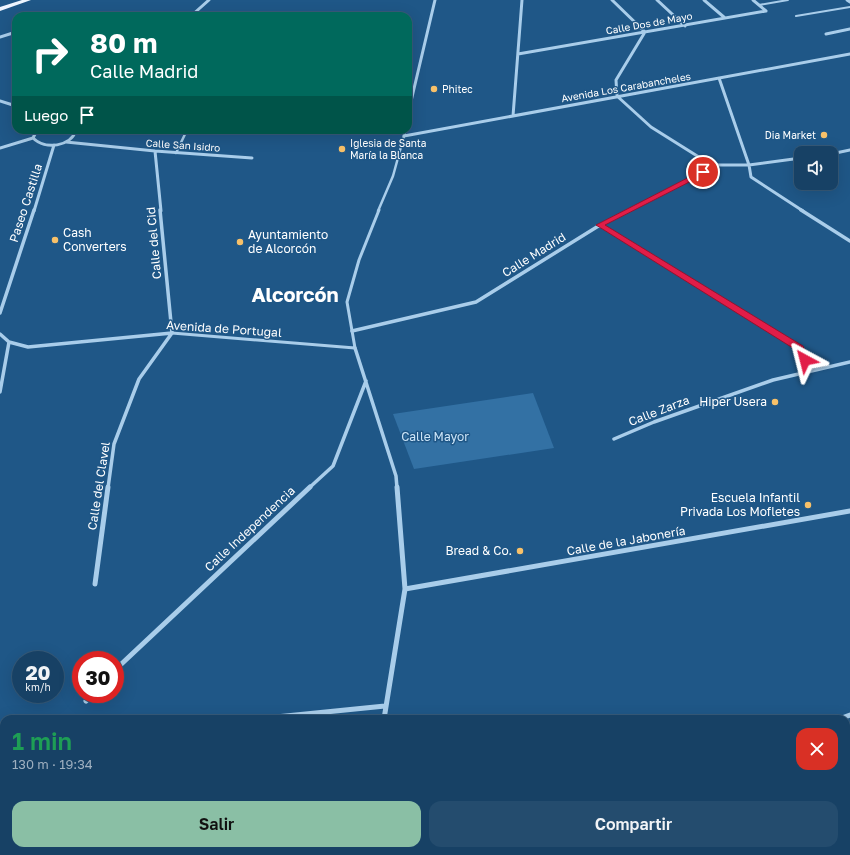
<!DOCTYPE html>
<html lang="es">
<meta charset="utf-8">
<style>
body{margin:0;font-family:"Golos Text",sans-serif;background:#244c6e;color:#f1f3f6;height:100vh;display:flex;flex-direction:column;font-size:15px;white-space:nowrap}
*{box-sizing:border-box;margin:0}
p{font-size:13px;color:#9eafbf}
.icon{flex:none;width:22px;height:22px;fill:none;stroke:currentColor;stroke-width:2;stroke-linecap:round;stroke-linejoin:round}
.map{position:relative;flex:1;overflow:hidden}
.drawer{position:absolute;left:0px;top:715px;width:850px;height:140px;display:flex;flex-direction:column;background:#174165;border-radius:12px 12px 0 0;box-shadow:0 4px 16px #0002,0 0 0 1px #365a79}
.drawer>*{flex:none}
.top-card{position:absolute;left:12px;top:12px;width:400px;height:122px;border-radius:12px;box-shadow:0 4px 16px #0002,0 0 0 1px #365a79;background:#00695c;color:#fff;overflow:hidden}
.fabs{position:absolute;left:794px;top:146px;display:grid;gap:8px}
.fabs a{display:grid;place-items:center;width:44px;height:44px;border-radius:8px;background:#174165;box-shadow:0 4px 16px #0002,0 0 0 1px #365a79;font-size:20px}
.speed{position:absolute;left:12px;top:651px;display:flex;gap:8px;font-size:20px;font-weight:700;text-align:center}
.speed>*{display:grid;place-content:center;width:52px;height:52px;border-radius:50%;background:#174165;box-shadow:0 4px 16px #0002,0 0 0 1px #365a79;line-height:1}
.speed small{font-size:10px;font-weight:400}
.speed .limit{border:6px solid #d22;background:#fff;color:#111}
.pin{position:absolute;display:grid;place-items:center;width:34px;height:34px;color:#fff;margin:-17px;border:2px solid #fff;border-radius:50%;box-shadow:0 1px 4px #0007}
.me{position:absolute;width:44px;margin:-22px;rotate:322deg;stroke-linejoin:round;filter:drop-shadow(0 0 3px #0008)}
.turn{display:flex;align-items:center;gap:14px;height:84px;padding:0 12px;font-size:18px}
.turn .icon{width:52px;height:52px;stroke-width:2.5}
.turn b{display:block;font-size:28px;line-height:34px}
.then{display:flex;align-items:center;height:38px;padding:0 12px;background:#0003;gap:8px;font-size:15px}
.round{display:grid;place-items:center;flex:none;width:42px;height:42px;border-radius:12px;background:#244c6e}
.overview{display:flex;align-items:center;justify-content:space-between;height:68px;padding:0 12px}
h1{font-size:24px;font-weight:600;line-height:30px;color:#1e9e55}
.button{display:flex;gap:8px;margin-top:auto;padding:8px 12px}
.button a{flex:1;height:46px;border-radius:12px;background:#8abfa5;color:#111;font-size:16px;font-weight:600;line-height:46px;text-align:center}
.button a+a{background:#244c6e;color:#f1f3f6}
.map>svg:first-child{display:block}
.green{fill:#3371a4}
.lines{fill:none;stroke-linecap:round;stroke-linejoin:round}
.service{stroke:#a9cdea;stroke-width:2}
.pedestrian-far1{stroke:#a9cdea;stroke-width:2.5}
.pedestrian{stroke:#a9cdea;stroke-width:3}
.minor-far2{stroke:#a9cdea;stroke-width:3}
.minor-far1{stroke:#a9cdea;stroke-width:3.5}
.minor{stroke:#a9cdea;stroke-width:5}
.primary{fill:#edf5fe;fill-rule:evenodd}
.route{fill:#e11d48;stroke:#92132f}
.poi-dot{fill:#f8c169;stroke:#1f5787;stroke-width:1.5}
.labels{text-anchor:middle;stroke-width:3;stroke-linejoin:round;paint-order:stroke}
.far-street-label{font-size:10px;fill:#fff;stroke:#1f5787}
.far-poi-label{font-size:10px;fill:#fff;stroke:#1f5787;text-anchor:start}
.street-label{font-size:12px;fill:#fff;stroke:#1f5787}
.poi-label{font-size:12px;fill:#fff;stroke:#1f5787;text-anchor:end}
.park-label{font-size:12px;fill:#cde5f8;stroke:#1f5787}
.town-label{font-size:20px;font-weight:bold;fill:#fff;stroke:#1f5787}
</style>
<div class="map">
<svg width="850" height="855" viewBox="0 0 850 855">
<rect width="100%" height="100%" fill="#1f5787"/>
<path class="green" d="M 533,393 L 554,448 L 414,469 L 393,414 Z"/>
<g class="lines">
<path class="service" d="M 759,5 L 788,0
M 796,16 L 850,7"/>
<path class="pedestrian-far1" d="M 195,13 L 227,16
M 176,153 L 187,130
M 378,211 L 393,176 L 404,136"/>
<path class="pedestrian" d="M 172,333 L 355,348 L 347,302 L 359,260 L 379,210"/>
<path class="minor-far2" d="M 612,0 L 645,32 L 616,80 L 617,96 L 651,127 L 702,159 L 716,165 L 749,165 L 751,177 L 803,211
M 657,0 L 685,26
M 704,0 L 725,18
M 753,0 L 766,11
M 847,0 L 850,2
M 191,16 L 209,0
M 826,34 L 850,29
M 0,37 L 16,32
M 518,54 L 766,11
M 719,78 L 749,165 L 801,158
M 0,101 L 16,106
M 408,114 L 435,0
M 513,116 L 522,0
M 405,130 L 404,136 L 850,54
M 33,138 C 45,150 71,147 76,130
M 33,138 L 37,130
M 66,142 L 155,151 L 252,158
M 0,148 L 33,138
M 155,151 L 161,211
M 831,154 L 850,150
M 34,211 L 54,145
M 628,211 L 716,165"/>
<path class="minor-far1" d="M 160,210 L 172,333
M 801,210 L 850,241
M 600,225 L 800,348 L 811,371
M 0,313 L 34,210
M 352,331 L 476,302 L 600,225 L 630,210
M 0,334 L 9,342 L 28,347 L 172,333
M 355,348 L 396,476 L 397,488
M 0,392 L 9,342
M 614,439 L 654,422 L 773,380 L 850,362
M 108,488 L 114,444 L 139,379 L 172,333
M 309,488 L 333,466 L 366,381"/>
<path class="minor" d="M 95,584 L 108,487
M 405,589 L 850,511
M 115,670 L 310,487
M 86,701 L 92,694
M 256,719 L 385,706
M 384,719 L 405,589 L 397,487
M 839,719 L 850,715
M 846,738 L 850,752
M 372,855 L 373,851
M 613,855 L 616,851"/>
<path class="primary" d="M 22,0 L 31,0 L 0,11 L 0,7 Z"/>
</g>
<path class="route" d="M 703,170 L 705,171 L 705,174 L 605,225 L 803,346 L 810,360 L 808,362 L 802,362 L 796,350 L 596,225 Z"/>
<g class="poi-dot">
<circle cx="434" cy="89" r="4"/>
<circle cx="824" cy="135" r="4"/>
<circle cx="342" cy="149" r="4"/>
<circle cx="55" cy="240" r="4"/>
<circle cx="240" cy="242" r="4"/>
<circle cx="775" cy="402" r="4"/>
<circle cx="808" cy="505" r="4"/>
<circle cx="520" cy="551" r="4"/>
</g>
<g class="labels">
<g class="far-street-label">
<text transform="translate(649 23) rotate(-10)" y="4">Calle Dos de Mayo</text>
<text transform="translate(626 87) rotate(-10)" y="4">Avenida Los Carabancheles</text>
<text transform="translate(183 145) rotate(4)" y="4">Calle San Isidro</text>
</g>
<g class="far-poi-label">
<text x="442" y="93">Phitec</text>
<text x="816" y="139" text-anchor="end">Dia Market</text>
<text x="350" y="147">Iglesia de Santa<tspan x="350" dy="12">María la Blanca</tspan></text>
</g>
<g class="street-label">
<text transform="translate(26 203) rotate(-72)" y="4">Paseo Castilla</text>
<text transform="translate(154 243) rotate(-95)" y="4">Calle del Cid</text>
<text transform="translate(534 255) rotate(-32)" y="4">Calle Madrid</text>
<text transform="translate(224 329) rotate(4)" y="4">Avenida de Portugal</text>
<text transform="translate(659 411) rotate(-21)" y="4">Calle Zarza</text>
<text transform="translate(99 486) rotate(-81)" y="4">Calle del Clavel</text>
<text transform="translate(250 529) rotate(-43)" y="4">Calle Independencia</text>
<text transform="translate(626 541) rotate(-10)" y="4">Calle de la Jabonería</text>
</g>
<g class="poi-label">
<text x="63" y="237" text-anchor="start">Cash<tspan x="63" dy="14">Converters</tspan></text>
<text x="248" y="239" text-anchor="start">Ayuntamiento<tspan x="248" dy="14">de Alcorcón</tspan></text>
<text x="767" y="406">Hiper Usera</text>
<text x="800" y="502">Escuela Infantil<tspan x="800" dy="14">Privada Los Mofletes</tspan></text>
<text x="512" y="555">Bread &amp; Co.</text>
</g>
<g class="park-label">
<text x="435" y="441">Calle Mayor</text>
</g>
<g class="town-label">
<text x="295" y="302">Alcorcón</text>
</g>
</g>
</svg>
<div class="fabs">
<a><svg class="icon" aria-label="sound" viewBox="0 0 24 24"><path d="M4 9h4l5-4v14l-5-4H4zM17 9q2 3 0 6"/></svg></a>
</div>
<div class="speed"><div>20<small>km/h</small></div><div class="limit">30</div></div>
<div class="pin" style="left:703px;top:172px;background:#d93025"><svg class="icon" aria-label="arrive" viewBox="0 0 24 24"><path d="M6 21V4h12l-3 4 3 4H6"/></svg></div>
<svg class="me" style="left:805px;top:360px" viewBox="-20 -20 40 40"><path d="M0-17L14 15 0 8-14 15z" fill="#e11d48" stroke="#fff" stroke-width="4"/></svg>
<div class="top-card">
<div class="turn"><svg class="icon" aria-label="right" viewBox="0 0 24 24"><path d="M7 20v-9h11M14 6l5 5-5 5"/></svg><div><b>80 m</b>Calle Madrid</div></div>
<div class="then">Luego<svg class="icon" aria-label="arrive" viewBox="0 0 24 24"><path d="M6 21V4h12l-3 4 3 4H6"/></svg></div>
</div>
<section class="drawer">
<div class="overview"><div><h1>1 min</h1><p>130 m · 19:34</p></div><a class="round" style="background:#d93025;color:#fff"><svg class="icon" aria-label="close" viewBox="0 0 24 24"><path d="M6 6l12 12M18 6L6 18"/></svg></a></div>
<div class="button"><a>Salir</a><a>Compartir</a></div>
</section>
</div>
